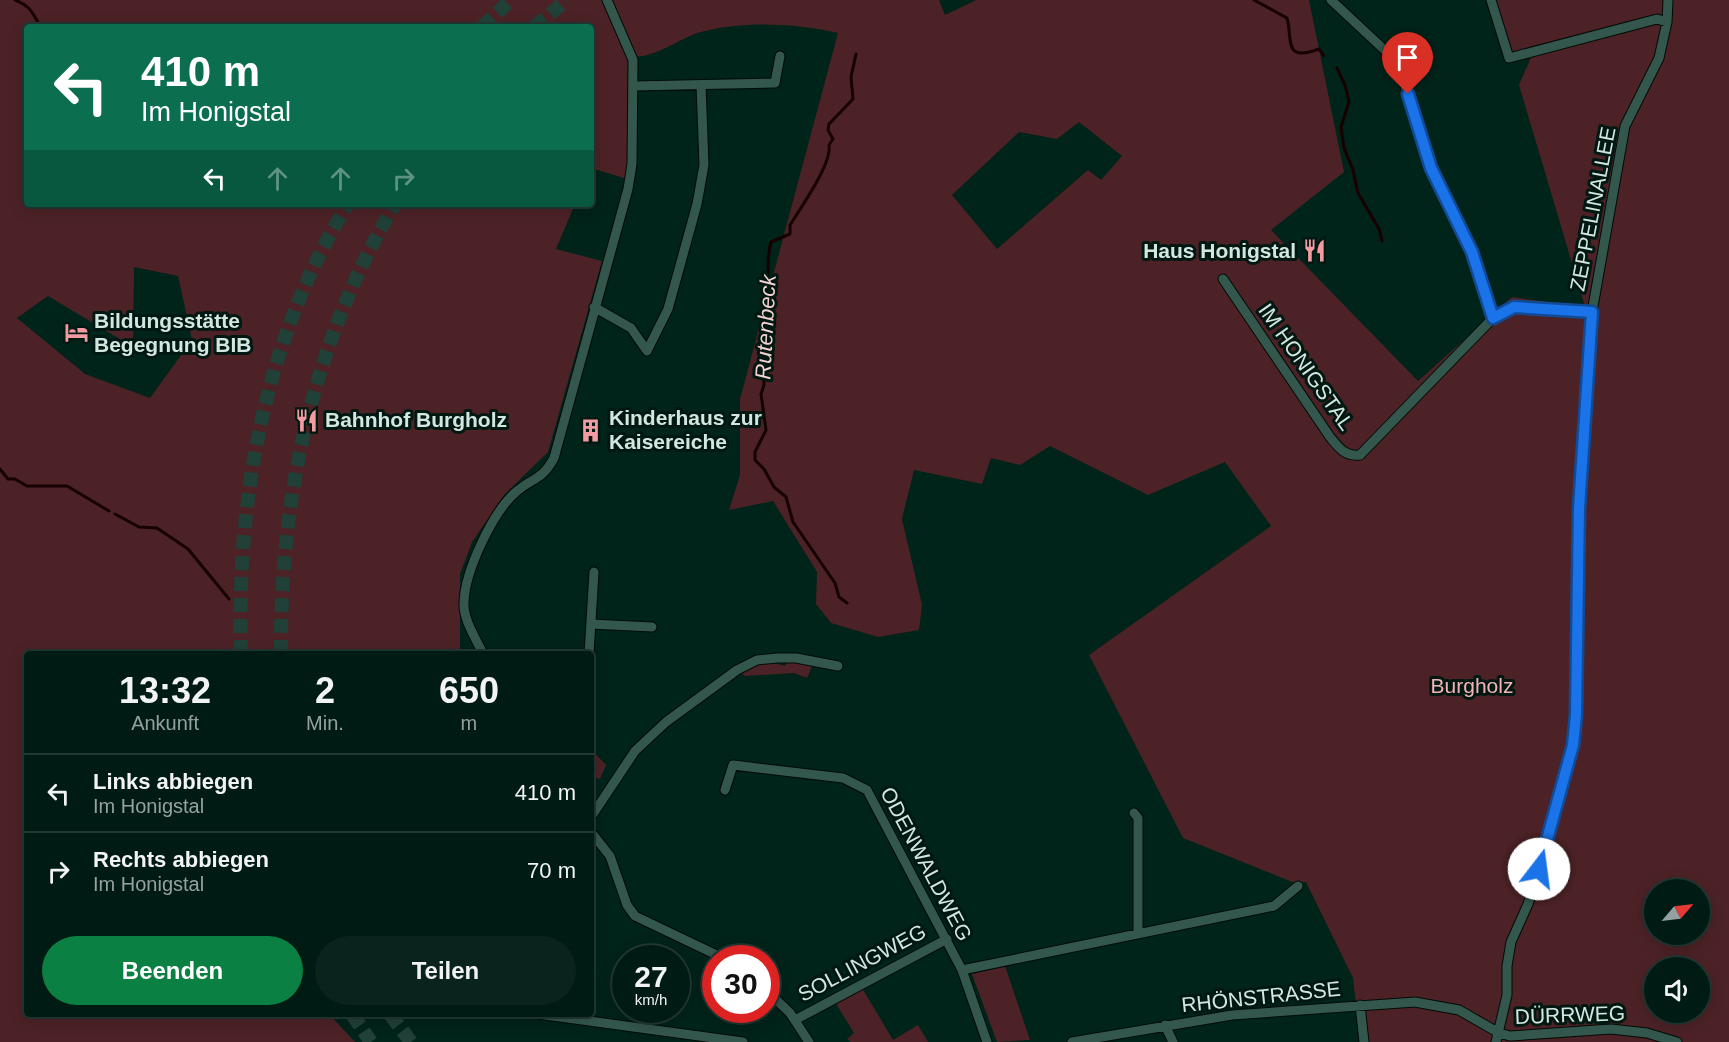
<!DOCTYPE html>
<html lang="de">
<meta charset="utf-8">
<style>
body{margin:0;font-family:Arial,sans-serif;background:#0a231d;color:#f1f3f6;height:100vh;display:flex;flex-direction:column;font-size:22px;white-space:nowrap}
*{box-sizing:border-box;margin:0}
p{font-size:20px;color:#95a1a0}
.icon{flex:none;width:33px;height:33px;fill:none;stroke:currentColor;stroke-width:2;stroke-linecap:round;stroke-linejoin:round}
.map{position:relative;flex:1;overflow:hidden}
.side{position:absolute;left:24px;top:651px;width:570px;height:366px;display:flex;flex-direction:column;background:#001a14;border-radius:6px;box-shadow:0 3px 15px #0003,0 0 0 2px #223834}
.side>*{flex:none}
.hud{position:absolute;left:24px;top:24px;width:570px;height:183px;border-radius:6px;box-shadow:0 3px 15px #0003,0 0 0 2px #223834;background:#0b6e4f;color:#fff;overflow:hidden}
.needle{width:39px;rotate:62deg}
.fabs{position:absolute;left:1644px;top:879px;display:grid;gap:12px}
.fabs a{display:grid;place-items:center;width:66px;height:66px;border-radius:50%;background:#001a14;box-shadow:0 3px 15px #0003,0 0 0 2px #223834;font-size:30px}
.speed{position:absolute;left:612px;top:945px;display:flex;gap:12px;font-size:30px;font-weight:700;text-align:center}
.speed>*{display:grid;place-content:center;width:78px;height:78px;border-radius:50%;background:#001a14;box-shadow:0 3px 15px #0003,0 0 0 2px #223834;line-height:1}
.speed small{font-size:15px;font-weight:400}
.speed .limit{border:9px solid #d22;background:#fff;color:#111}
.pin{position:absolute;display:grid;place-items:center;width:51px;height:51px;color:#fff;margin:-62px -26px;border-radius:50% 50% 50% 0;rotate:-45deg;box-shadow:0 0 6px #0007}
.pin .icon{rotate:45deg}
.me{position:absolute;width:66px;margin:-33px;rotate:15deg;stroke-linejoin:round;filter:drop-shadow(0 0 4px #0008)}
.turn{display:flex;align-items:center;gap:21px;height:126px;padding:0 18px;font-size:27px}
.turn .icon{width:78px;height:78px;stroke-width:2.5}
.turn b{display:block;font-size:42px;line-height:51px}
.lanes{display:flex;align-items:center;height:57px;padding:0 18px;background:#0003;justify-content:center;gap:30px;direction:ltr}
.lanes .off{opacity:.35}
.eta{display:flex;justify-content:space-evenly;align-items:center;height:102px;text-align:center}
.eta b{font-size:36px;font-weight:700;line-height:42px}
.cta{display:flex;gap:12px;margin-top:auto;padding:12px 18px}
.cta a{flex:1;height:69px;border-radius:36px;background:#0b8043;color:#fff;font-size:24px;font-weight:700;line-height:69px;text-align:center}
.cta a+a{background:#0a231d;color:#f1f3f6}
ul{padding:0;list-style:none}
li{display:flex;align-items:center;gap:18px;height:78px;padding:0 18px;border-top:2px solid #223834}
li div{flex:1}
li b{display:block;font-size:22px}
li em{font-style:normal}
.map>svg:first-child{display:block}
.green{fill:#4c2226;fill-rule:evenodd}
.lines{fill:none;stroke-linecap:round;stroke-linejoin:round}
.stream{stroke:#170001;stroke-width:3}
.highway-tunnel{stroke:#204038;stroke-width:14;stroke-dasharray:14 7;stroke-linecap:butt}
.minor-casing{stroke:#000b06;stroke-width:11}
.minor{stroke:#34574d;stroke-width:9}
.route-casing{stroke:#114b97;stroke-width:15}
.route{stroke:#1a73e8;stroke-width:10}
.labels{text-anchor:middle;stroke-width:6;stroke-linejoin:round;paint-order:stroke}
.street-label{font-size:21px;fill:#d3e6e0;stroke:#001812}
.poi-label{font-size:21px;font-weight:bold;fill:#d3e6e0;stroke:#001812;text-anchor:start}
.park-label{font-size:21px;fill:#f5b3b7;stroke:#001812}
.water-label{font-size:22px;font-style:italic;fill:#f4d2d3;stroke:#001812}
</style>
<div class="map">
<svg width="1729" height="1042" viewBox="0 0 1729 1042">
<rect width="100%" height="100%" fill="#00231a"/>
<path class="green" d="M 0,0 L 939,0 L 945,15 L 976,0 L 1309,0 L 1344,172 L 1271,230 L 1418,381 L 1512,297 L 1585,307 L 1519,85 L 1532,55 L 1508,61 L 1488,0 L 1729,0 L 1729,1042 L 1360,1042 L 1353,978 L 1306,882 L 1295,883 L 1183,838 L 1089,655 L 1271,526 L 1225,462 L 1148,495 L 1050,446 L 1020,465 L 991,458 L 982,484 L 914,470 L 902,519 L 922,605 L 919,630 L 878,637 L 831,623 L 816,604 L 817,572 L 773,501 L 729,510 L 740,475 L 740,399 L 838,33 C 793,23 745,21 701,32 C 677,39 652,61 628,56 L 627,179 L 591,168 L 591,27 L 27,27 L 27,204 L 575,204 L 556,249 L 602,261 L 548,452 L 504,495 L 472,542 L 460,574 L 460,654 L 27,654 L 27,1014 L 329,1014 L 355,1042 L 0,1042 ZM 1079,122 L 1122,156 L 1101,180 L 1088,170 L 997,249 L 952,195 L 1019,132 L 1057,139 ZM 134,267 L 178,276 L 192,340 L 150,398 L 85,374 L 17,318 L 48,296 L 133,347 ZM 1654,890 L 1700,890 L 1700,934 L 1654,934 ZM 1654,968 L 1700,968 L 1700,1012 L 1654,1012 Z
M 788,660 L 812,666 L 807,678 L 794,673 L 745,676 L 741,673 L 767,661 L 785,666 Z
M 591,749 L 606,765 L 600,779 L 591,776 Z
M 1005,966 L 1030,1040 L 997,1042 L 972,974 Z
M 862,988 L 893,1040 L 918,1025 L 928,1042 L 851,1042 L 847,1039 L 854,1033 L 835,1002 Z"/>
<g class="lines">
<path class="stream" d="M 15,0 C 31,6 32,13 41,27
M 1254,0 L 1287,18 C 1293,38 1282,63 1319,49 L 1324,56
M 1337,68 L 1345,85 L 1349,102 L 1341,127 L 1344,148 L 1353,170 L 1358,193 L 1379,229 L 1382,241
M 0,469 L 8,479 L 15,479 L 27,486 L 67,486 L 109,511
M 115,514 L 139,527 L 157,528 L 188,549 L 229,599
M 847,603 L 839,597 L 835,583 L 793,522 L 786,497 L 774,487 L 764,469 L 755,460 L 755,452 L 766,430 L 761,394 L 764,385 L 763,346 L 766,343 L 763,339 C 768,322 763,324 764,311 C 764,305 767,299 768,293 C 769,276 766,258 771,242 L 790,234 L 790,225 C 800,209 832,164 829,145 L 833,139 L 828,130 L 829,124 L 853,99 L 851,77 L 856,54"/>
<path class="highway-tunnel" d="M 482,27 L 511,0
M 534,27 L 567,0
M 241,654 C 236,499 265,337 348,204
M 281,654 C 280,494 313,342 395,204
M 352,1014 L 371,1042
M 390,1014 L 411,1042"/>
<defs>
<path id="minor" d="M 1331,0 L 1391,56 L 1402,76 L 1431,168 L 1472,252 L 1493,318
M 1491,0 L 1509,58 L 1657,19 L 1667,22
M 633,86 L 775,83 L 780,56
M 1223,279 L 1330,437 C 1339,448 1345,457 1360,455 L 1493,318 L 1514,307 L 1592,312
M 594,307 L 631,328 L 647,351 L 668,309 L 697,204 L 704,165 L 701,85
M 591,624 L 652,627
M 483,654 C 476,638 463,620 464,602 C 465,571 493,511 517,491 C 534,477 542,480 554,458 L 628,189 L 632,164 L 633,60 L 607,0
M 589,654 L 594,572
M 725,790 L 733,765 L 843,778 L 867,790 L 962,970 L 987,1042
M 1134,813 L 1138,818 L 1138,934
M 591,817 L 635,751 L 666,722 L 737,670 L 757,660 L 777,658 L 796,658 L 838,666
M 591,832 L 610,856 L 627,905 L 635,916 L 723,958
M 962,970 L 1274,906 L 1298,886
M 766,990 L 790,1013 L 809,1042
M 1360,1005 L 1364,1042
M 538,1014 L 743,1042
M 795,1020 L 947,939
M 1165,1025 L 1173,1042
M 1072,1042 L 1232,1015 L 1415,1002 L 1459,1010 L 1499,1033 L 1510,1036 L 1611,1029 L 1647,1033 L 1677,1042
M 1496,1042 L 1507,995 L 1507,966 L 1511,942 L 1528,904 L 1539,869 L 1573,745 L 1578,684 L 1579,508 L 1592,312 L 1625,126 L 1659,58 L 1667,22 L 1668,0"/>
</defs>
<use href="#minor" class="minor-casing"/>
<use href="#minor" class="minor"/>
</g>
<g class="lines">
<defs>
<path id="route" d="M 1408,94 L 1431,168 L 1472,252 L 1493,318 L 1514,307 L 1592,312 L 1579,508 L 1576,715 L 1573,745 L 1539,869"/>
</defs>
<use href="#route" class="route-casing"/>
<use href="#route" class="route"/>
</g>
<defs>
<symbol id="restaurant-bare" viewBox="-9 -9 18 18"><path d="M-5-6h1v4h1v-4h1v4h1v-4h1v5L-1.5 .5V6h-2V.5L-5-1ZM5-6V6H3V1.5H1.5Q1.5-4 5-6Z" fill="#f49aa1" stroke="#001812" stroke-width="2.5" paint-order="stroke"/></symbol>
<symbol id="hotel-bare" viewBox="-9 -9 18 18"><path d="M-6-4.5h1.5V1H6V5H4.5V3h-9V5H-6ZM-4 0a1.8 1.8 0 1 1 3.6 0ZM.5 0V-2.5h3Q6-2.5 6 0Z" fill="#f49aa1" stroke="#001812" stroke-width="2.5" paint-order="stroke"/></symbol>
<symbol id="building-bare" viewBox="-9 -9 18 18"><path d="M-4-6H4V6H1V3H-1V6H-4ZM-2.5-4.3h1.7v1.8h-1.7ZM.8-4.3h1.7v1.8H.8ZM-2.5-1h1.7V.8h-1.7ZM.8-1h1.7V.8H.8Z" fill="#f49aa1" stroke="#001812" stroke-width="2.5" paint-order="stroke"/></symbol>
</defs>
<g fill-rule="evenodd">
<use href="#restaurant-bare" x="1298" y="234" width="33" height="33"/>
<use href="#hotel-bare" x="60" y="316" width="33" height="33"/>
<use href="#restaurant-bare" x="290" y="404" width="33" height="33"/>
<use href="#building-bare" x="574" y="414" width="33" height="33"/>
</g>
<g class="labels">
<g class="street-label">
<text transform="translate(1593 209) rotate(-79)" y="7">ZEPPELINALLEE</text>
<text transform="translate(1306 367) rotate(55)" y="7">IM HONIGSTAL</text>
<text transform="translate(926 864) rotate(62)" y="7">ODENWALDWEG</text>
<text transform="translate(862 963) rotate(-28)" y="7">SOLLINGWEG</text>
<text transform="translate(1261 997) rotate(-6)" y="7">RHÖNSTRASSE</text>
<text transform="translate(1570 1015) rotate(-2)" y="7">DÜRRWEG</text>
</g>
<g class="poi-label">
<text x="1296" y="258" text-anchor="end">Haus Honigstal</text>
<text x="94" y="328">Bildungsstätte<tspan x="94" dy="24">Begegnung BIB</tspan></text>
<text x="609" y="425">Kinderhaus zur<tspan x="609" dy="24">Kaisereiche</tspan></text>
<text x="325" y="427">Bahnhof Burgholz</text>
</g>
<g class="park-label">
<text x="1472" y="693">Burgholz</text>
</g>
<g class="water-label">
<text transform="translate(765 327) rotate(-87)" y="8">Rutenbeck</text>
</g>
</g>
</svg>
<div class="fabs">
<a><svg class="needle" viewBox="-14 -14 28 28"><path d="M0-13l5 13h-10z" fill="#e53935"/><path d="M0 13l5-13h-10z" fill="#95a1a0"/></svg></a>
<a><svg class="icon" aria-label="sound" viewBox="0 0 24 24"><path d="M4 9h4l5-4v14l-5-4H4zM17 9q2 3 0 6"/></svg></a>
</div>
<div class="speed"><div>27<small>km/h</small></div><div class="limit">30</div></div>
<div class="pin" style="left:1408px;top:94px;background:#d93025"><svg class="icon" aria-label="arrive" viewBox="0 0 24 24"><path d="M6 21V4h12l-3 4 3 4H6"/></svg></div>
<svg class="me" style="left:1539px;top:869px" viewBox="-20 -20 40 40"><circle r="19" fill="#fff"/><path d="M0-13L10 11 0 6-10 11z" fill="#1a73e8"/></svg>
<div class="hud">
<div class="turn"><svg class="icon" aria-label="left" viewBox="0 0 24 24"><path d="M17 20v-9H6M10 6l-5 5 5 5"/></svg><div><b>410 m</b>Im Honigstal</div></div>
<div class="lanes"><svg class="icon" aria-label="left" viewBox="0 0 24 24"><path d="M17 20v-9H6M10 6l-5 5 5 5"/></svg><svg class="icon off" aria-label="ahead" viewBox="0 0 24 24"><path d="M12 20V5M6 11l6-6 6 6"/></svg><svg class="icon off" aria-label="ahead" viewBox="0 0 24 24"><path d="M12 20V5M6 11l6-6 6 6"/></svg><svg class="icon off" aria-label="right" viewBox="0 0 24 24"><path d="M7 20v-9h11M14 6l5 5-5 5"/></svg></div>
</div>
<section class="side">
<div class="eta">
<div><b>13:32</b><p>Ankunft</p></div>
<div><b>2</b><p>Min.</p></div>
<div><b>650</b><p>m</p></div>
</div>
<ul>
<li><svg class="icon" aria-label="left" viewBox="0 0 24 24"><path d="M17 20v-9H6M10 6l-5 5 5 5"/></svg><div><b>Links abbiegen</b><p>Im Honigstal</p></div><em>410 m</em></li>
<li><svg class="icon" aria-label="right" viewBox="0 0 24 24"><path d="M7 20v-9h11M14 6l5 5-5 5"/></svg><div><b>Rechts abbiegen</b><p>Im Honigstal</p></div><em>70 m</em></li>
</ul>
<div class="cta"><a>Beenden</a><a>Teilen</a></div>
</section>
</div>
